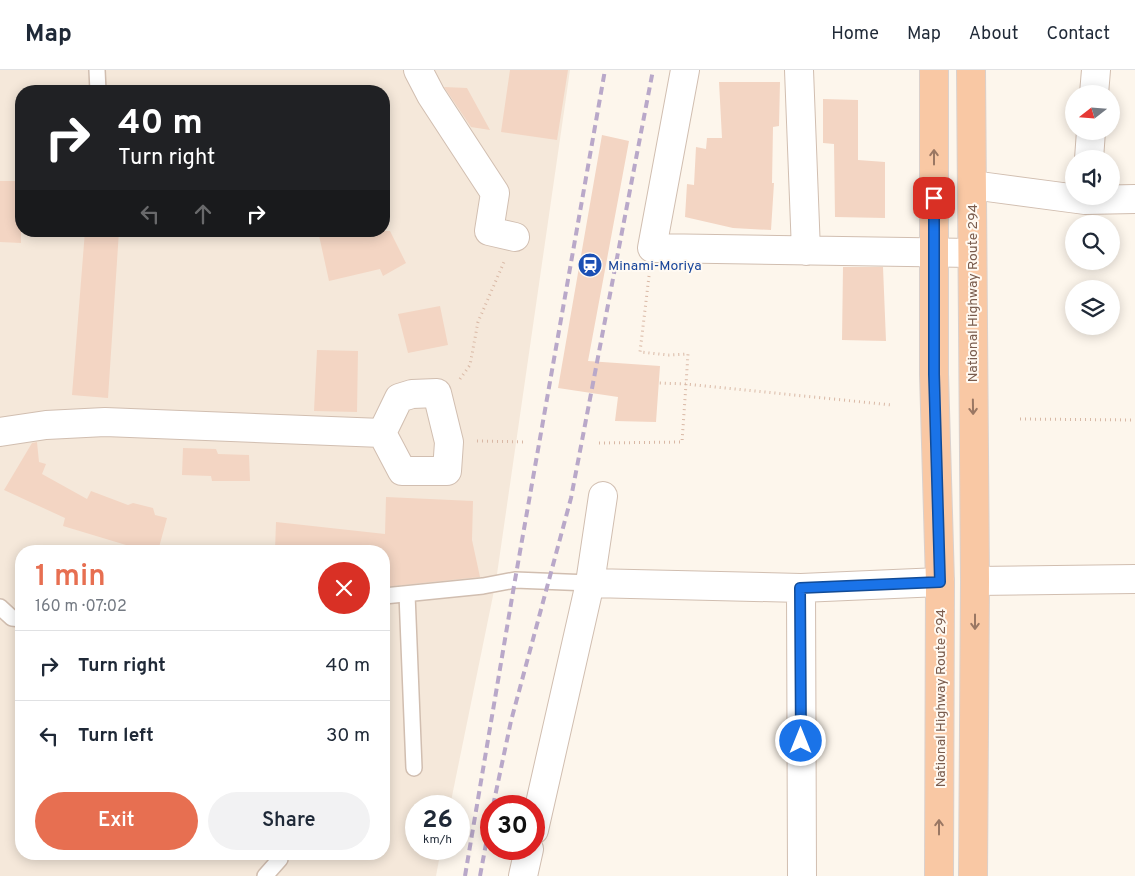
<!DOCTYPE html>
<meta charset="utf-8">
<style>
body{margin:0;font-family:Overpass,sans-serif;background:#f2f2f3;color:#1f2937;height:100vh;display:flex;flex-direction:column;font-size:19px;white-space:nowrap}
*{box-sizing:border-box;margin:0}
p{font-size:16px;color:#747a83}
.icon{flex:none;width:28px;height:28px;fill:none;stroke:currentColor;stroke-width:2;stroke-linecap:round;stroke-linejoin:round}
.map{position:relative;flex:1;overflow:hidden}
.side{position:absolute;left:15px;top:475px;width:375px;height:315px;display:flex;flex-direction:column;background:#fff;border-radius:20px;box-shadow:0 2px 12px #0003}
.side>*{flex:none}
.banner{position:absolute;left:15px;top:15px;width:375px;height:152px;border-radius:20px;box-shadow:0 2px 12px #0003;background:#202124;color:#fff;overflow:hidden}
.needle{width:32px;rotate:253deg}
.controls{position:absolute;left:1065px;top:15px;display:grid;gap:10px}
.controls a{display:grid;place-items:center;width:55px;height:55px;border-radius:50%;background:#fff;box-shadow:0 2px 12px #0003;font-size:25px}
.speed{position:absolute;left:405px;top:725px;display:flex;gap:10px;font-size:25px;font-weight:700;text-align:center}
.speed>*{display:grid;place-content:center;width:65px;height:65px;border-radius:50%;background:#fff;box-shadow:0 2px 12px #0003;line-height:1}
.speed small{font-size:12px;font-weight:400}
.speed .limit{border:8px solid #d22;background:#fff;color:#111}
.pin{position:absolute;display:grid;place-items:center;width:42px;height:42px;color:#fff;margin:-21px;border-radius:10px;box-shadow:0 2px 8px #0006}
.me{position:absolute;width:55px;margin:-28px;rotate:0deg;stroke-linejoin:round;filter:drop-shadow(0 0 4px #0008)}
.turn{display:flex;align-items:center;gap:18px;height:105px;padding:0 20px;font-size:22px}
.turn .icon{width:65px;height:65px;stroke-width:2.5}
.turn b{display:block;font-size:35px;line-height:42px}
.lanes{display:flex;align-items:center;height:48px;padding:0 20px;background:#0003;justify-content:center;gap:25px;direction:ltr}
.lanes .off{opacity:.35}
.round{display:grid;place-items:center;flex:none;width:52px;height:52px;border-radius:26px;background:#f2f2f3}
.summary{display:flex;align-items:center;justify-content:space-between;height:85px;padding:0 20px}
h1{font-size:30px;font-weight:600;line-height:38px;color:#e76f51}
.button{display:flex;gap:10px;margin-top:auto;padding:10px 20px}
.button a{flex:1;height:58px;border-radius:30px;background:#e76f51;color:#fff;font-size:20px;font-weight:600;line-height:58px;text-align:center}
.button a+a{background:#f2f2f3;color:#1f2937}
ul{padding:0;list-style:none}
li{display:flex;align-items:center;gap:15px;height:70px;padding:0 20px;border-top:1px solid #e0e1e3}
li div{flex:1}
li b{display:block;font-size:19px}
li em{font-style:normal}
header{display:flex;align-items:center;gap:30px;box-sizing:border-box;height:70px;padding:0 25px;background:#fff;border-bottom:1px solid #e0e1e3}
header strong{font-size:24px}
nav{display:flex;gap:28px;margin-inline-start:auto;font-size:18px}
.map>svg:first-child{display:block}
.residential{fill:#f5e8da;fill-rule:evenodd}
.building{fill:#f3d5c3}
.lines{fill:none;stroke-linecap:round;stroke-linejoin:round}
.service-casing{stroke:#d1beb0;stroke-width:18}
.minor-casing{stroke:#d1beb0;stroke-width:30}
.trunk-casing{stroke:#dad1cd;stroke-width:30}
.path{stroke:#d9b8a5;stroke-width:3;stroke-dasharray:1 4;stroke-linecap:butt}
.service{stroke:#fff;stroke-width:15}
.minor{stroke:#fff;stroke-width:28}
.trunk{stroke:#f9c8a4;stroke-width:28}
.rail{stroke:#b9a8c9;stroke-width:4;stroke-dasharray:8 5;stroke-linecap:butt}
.oneway{stroke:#9a7763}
.route-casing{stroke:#114b97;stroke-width:12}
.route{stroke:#1a73e8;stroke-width:9}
.labels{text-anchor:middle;stroke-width:4;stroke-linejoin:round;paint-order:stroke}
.transit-label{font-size:14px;fill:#164399;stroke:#fffaf3;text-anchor:start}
.street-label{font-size:14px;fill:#7a5c4d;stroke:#fffaf3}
</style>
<header>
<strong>Map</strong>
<nav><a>Home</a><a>Map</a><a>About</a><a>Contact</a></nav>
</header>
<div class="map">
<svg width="1135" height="806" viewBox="0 0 1135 806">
<rect width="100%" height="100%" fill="#fdf6ec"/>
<path class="residential" d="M 0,0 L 570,0 L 496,511 L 450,736 L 416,736 L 416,779 L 441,779 L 436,806 L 0,806 ZM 21,21 L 384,21 L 384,161 L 21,161 ZM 21,481 L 384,481 L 384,784 L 21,784 Z"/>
<path class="building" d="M 510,0 L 568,0 L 557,70 L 501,62 Z
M 719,12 L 780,12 L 779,56 L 773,57 L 772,113 L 774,113 L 771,160 L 733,158 L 685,147 L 687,114 L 694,115 L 696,77 L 706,79 L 707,68 L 722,68 Z
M 444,17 L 467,18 L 490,60 L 471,57 Z
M 823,29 L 858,30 L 858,90 L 885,92 L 885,148 L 835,147 L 834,74 L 823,73 Z
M 602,65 L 629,71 L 588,291 L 660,296 L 656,352 L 615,351 L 618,327 L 558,318 Z
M 0,111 L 21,111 L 21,173 L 0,172 Z
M 85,161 L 119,161 L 108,328 L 72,325 Z
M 318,161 L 390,161 L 406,193 L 383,206 L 380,199 L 329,211 Z
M 843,197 L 883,197 L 886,271 L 842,270 Z
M 440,236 L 448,275 L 408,283 L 398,244 Z
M 317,280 L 358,281 L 357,342 L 314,341 Z
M 37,372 L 39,392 L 46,394 L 42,404 L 87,429 L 91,421 L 128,435 L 133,433 L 153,438 L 155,445 L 167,448 L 158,481 L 146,481 L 63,456 L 65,448 L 4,420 L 32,373 Z
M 183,378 L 216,379 L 218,384 L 249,385 L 250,411 L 212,411 L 211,406 L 182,405 Z
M 386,427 L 473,431 L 472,470 L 480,507 L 384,517 L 384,481 L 275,481 L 276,452 L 385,464 Z"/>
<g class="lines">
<defs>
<path id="service" d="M 97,0 L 98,21
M 407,524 L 414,698
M 384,526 L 483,516 L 515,510 L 590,513
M 0,537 L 12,548 L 21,549
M 265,806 L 280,789"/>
<path id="minor" d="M 418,0 L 431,25 L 495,123 L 489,161 L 515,167
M 685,0 L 652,178 L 972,183
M 799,0 L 806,181
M 1094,24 L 1096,0
M 1089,89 L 1091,61
M 972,115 L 1085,130 L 1135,129
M 437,323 L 449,372 L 447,401 L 402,401 L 382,363 L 399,328 L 412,324 Z
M 0,362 L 46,355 L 105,352 L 382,363
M 975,511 L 1135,509
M 590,513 L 801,518 L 940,512
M 801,518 L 802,806
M 534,760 L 590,513 L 603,426
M 523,806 L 529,779"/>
<path id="trunk" d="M 934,0 L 934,304 L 940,512 L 939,806
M 971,0 L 975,511 L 973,806"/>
</defs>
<use href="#service" class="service-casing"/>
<use href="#minor" class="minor-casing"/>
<use href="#trunk" class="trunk-casing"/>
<path class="path" d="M 649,206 L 640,282 L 669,285 L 688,284 L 686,314 L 659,313
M 460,309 L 470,295 L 478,252 L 504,192
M 1020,349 L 1135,350
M 477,371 L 527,372
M 599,373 L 682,372 L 686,314 L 892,335"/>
<use href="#service" class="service"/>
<use href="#minor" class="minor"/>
<use href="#trunk" class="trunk"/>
<path class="rail" d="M 493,736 L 511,651 L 571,428 L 653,0
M 465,806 L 515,510 L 605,0
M 480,806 L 491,747"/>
</g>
<defs><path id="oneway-shaft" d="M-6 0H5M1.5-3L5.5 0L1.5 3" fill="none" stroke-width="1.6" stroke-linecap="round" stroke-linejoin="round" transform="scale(1.25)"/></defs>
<g class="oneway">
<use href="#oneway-shaft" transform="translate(934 87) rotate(-90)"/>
<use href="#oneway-shaft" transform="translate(973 337) rotate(89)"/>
<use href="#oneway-shaft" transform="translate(975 552) rotate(90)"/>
<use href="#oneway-shaft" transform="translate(939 757) rotate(-90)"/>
</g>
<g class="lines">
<defs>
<path id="route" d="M 801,671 L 800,518 L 940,512 L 934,304 L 934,128"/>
</defs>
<use href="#route" class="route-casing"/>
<use href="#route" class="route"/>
</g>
<defs>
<symbol id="station-disc" viewBox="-11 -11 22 22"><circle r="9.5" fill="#1a4fb4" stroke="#fffaf3"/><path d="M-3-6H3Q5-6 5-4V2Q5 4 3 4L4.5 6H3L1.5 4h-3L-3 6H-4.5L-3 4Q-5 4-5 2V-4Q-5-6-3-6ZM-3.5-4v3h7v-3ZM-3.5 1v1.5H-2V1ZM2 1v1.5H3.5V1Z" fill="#fff"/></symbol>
</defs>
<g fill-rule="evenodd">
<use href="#station-disc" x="576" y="181" width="28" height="28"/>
</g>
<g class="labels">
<g class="transit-label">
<text x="608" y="200">Minami-Moriya</text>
</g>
<g class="street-label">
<text transform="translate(972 223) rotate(-90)" y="5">National Highway Route 294</text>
<text transform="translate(940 628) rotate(-90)" y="5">National Highway Route 294</text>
</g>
</g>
</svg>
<div class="controls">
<a><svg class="needle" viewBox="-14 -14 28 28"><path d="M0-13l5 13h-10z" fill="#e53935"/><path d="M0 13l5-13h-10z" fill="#747a83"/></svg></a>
<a><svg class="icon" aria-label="sound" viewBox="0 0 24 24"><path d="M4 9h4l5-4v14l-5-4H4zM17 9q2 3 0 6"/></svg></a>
<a><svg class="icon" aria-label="search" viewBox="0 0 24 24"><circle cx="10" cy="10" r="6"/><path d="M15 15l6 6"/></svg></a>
<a><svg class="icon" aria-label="layers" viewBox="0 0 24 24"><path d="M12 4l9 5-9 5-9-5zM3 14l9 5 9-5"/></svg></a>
</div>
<div class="speed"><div>26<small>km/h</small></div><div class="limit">30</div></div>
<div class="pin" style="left:934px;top:128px;background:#d93025"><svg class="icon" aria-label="arrive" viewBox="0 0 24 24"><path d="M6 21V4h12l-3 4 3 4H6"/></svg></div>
<svg class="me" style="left:801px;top:671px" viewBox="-20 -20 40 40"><circle r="17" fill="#1a73e8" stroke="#fff" stroke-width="3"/><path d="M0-11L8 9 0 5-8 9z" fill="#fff"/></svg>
<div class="banner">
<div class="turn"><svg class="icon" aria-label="right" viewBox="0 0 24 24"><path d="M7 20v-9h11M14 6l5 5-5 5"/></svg><div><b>40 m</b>Turn right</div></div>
<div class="lanes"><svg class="icon off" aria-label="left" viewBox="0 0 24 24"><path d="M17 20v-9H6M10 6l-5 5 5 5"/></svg><svg class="icon off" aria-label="ahead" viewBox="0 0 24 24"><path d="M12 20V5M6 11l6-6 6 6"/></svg><svg class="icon" aria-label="right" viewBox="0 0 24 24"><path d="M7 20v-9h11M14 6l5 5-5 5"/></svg></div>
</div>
<section class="side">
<div class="summary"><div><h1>1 min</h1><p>160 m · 07:02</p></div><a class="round" style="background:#d93025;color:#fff"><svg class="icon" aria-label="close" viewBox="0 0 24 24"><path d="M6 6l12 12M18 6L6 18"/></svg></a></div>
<ul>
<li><svg class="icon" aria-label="right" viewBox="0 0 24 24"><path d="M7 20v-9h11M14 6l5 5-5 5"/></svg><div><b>Turn right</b></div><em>40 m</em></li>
<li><svg class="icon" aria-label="left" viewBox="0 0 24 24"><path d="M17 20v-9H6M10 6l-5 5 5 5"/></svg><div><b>Turn left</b></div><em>30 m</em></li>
</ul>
<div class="button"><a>Exit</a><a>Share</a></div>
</section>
</div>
